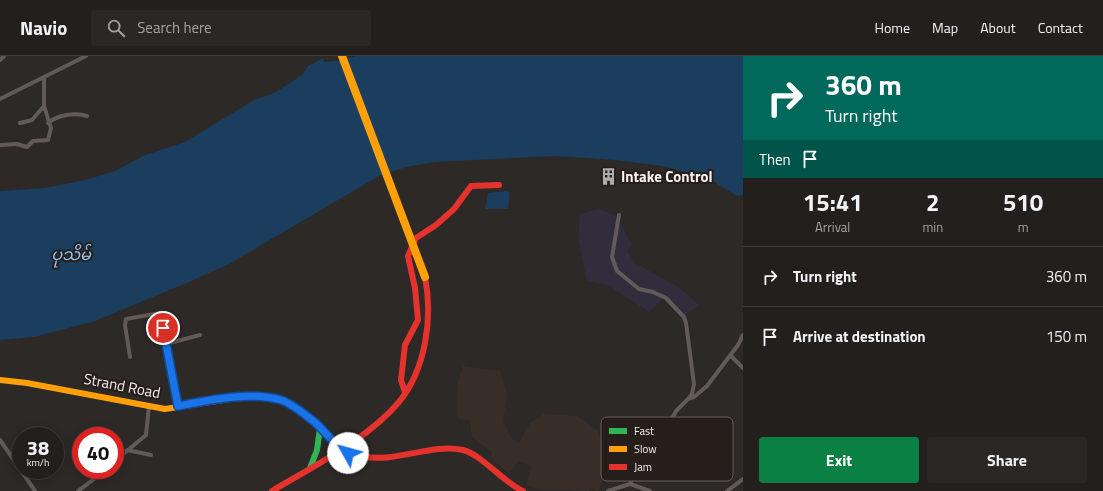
<!DOCTYPE html>
<meta charset="utf-8">
<style>
body{margin:0;font-family:"Titillium Web","Noto Sans Myanmar",sans-serif;background:#2a2726;color:#f1f3f6;height:100vh;display:flex;flex-direction:column;font-size:15px;white-space:nowrap}
*{box-sizing:border-box;margin:0}
p{font-size:13px;color:#a2a2a4}
.icon{flex:none;width:22px;height:22px;fill:none;stroke:currentColor;stroke-width:2;stroke-linecap:round;stroke-linejoin:round}
.map{position:relative;flex:1;overflow:hidden}
.drawer{display:flex;flex-direction:column;background:#221f1d;width:360px}
.drawer>*{flex:none}
.hud{background:#00695c;color:#fff;overflow:hidden}
.speed{position:absolute;left:12px;top:371px;display:flex;gap:8px;font-size:20px;font-weight:700;text-align:center}
.speed>*{display:grid;place-content:center;width:52px;height:52px;border-radius:50%;background:#221f1d;box-shadow:0 2px 10px #0003,0 0 0 1px #3f3d3b;line-height:1}
.speed small{font-size:10px;font-weight:400}
.speed .limit{border:6px solid #d22;background:#fff;color:#111}
.pin{position:absolute;display:grid;place-items:center;width:34px;height:34px;color:#fff;margin:-17px;border:2px solid #fff;border-radius:50%;box-shadow:0 1px 4px #0007}
.me{position:absolute;width:44px;margin:-22px;rotate:308deg;stroke-linejoin:round;filter:drop-shadow(0 0 3px #0008)}
.turn{display:flex;align-items:center;gap:14px;height:84px;padding:0 16px;font-size:18px}
.turn .icon{width:52px;height:52px;stroke-width:2.5}
.turn b{display:block;font-size:28px;line-height:34px}
.then{display:flex;align-items:center;height:38px;padding:0 16px;background:#0003;gap:8px;font-size:15px}
.eta{display:flex;justify-content:space-evenly;align-items:center;height:68px;text-align:center}
.eta b{font-size:24px;font-weight:700;line-height:28px}
.cta{display:flex;gap:8px;margin-top:auto;padding:8px 16px}
.cta a{flex:1;height:46px;border-radius:4px;background:#0b8043;color:#fff;font-size:16px;font-weight:700;line-height:46px;text-align:center}
.cta a+a{background:#2a2726;color:#f1f3f6}
ul{padding:0;list-style:none}
li{display:flex;align-items:center;gap:12px;height:60px;padding:0 16px;border-top:1px solid #3f3d3b}
li div{flex:1}
li b{display:block;font-size:15px}
li em{font-style:normal}
header{display:flex;align-items:center;gap:24px;box-sizing:border-box;height:56px;padding:0 20px;background:#221f1d;border-bottom:1px solid #3f3d3b}
header strong{font-size:19px}
nav{display:flex;gap:22px;margin-inline-start:auto;font-size:14px}
.search{width:280px;height:36px;background:#2a2726;display:flex;align-items:center;gap:10px;box-sizing:border-box;padding:0 14px;border-radius:4px;color:#a2a2a4;font-size:15px}
main{display:flex;flex:1;min-height:0}
.map>svg:first-child{display:block}
.commercial{fill:#312d3c}
.built{fill:#392d28}
.water{fill:#1b3d5e}
.lines{fill:none;stroke-linecap:round;stroke-linejoin:round}
.street{stroke:#625959;stroke-width:4}
.fast{stroke:#30b455;stroke-width:6}
.slow{stroke:#ff9f0a;stroke-width:6}
.jam{stroke:#e5322d;stroke-width:6}
.slow-bridge{stroke:#ff9f0a;stroke-width:8}
.route-casing{stroke:#114b97;stroke-width:10}
.route{stroke:#1a73e8;stroke-width:7}
.labels{text-anchor:middle;stroke-width:4;stroke-linejoin:round;paint-order:stroke}
.poi-label{font-size:15px;font-weight:bold;fill:#f6f1ef;stroke:#251e1b;text-anchor:start}
.street-label{font-size:15px;fill:#f6f1ef;stroke:#251e1b}
.water-label{font-size:16px;font-style:italic;fill:#95c4f4;stroke:#251e1b}
.key{fill:#251e1b;stroke:#645d5b;stroke-width:1}
.key-label{font-size:11px;fill:#f6f1ef}
</style>
<header>
<strong>Navio</strong>
<div class="search"><svg class="icon" aria-label="search" viewBox="0 0 24 24"><circle cx="10" cy="10" r="6"/><path d="M15 15l6 6"/></svg>Search here</div>
<nav><a>Home</a><a>Map</a><a>About</a><a>Contact</a></nav>
</header>
<main>
<div class="map">
<svg width="743" height="435" viewBox="0 0 743 435">
<rect width="100%" height="100%" fill="#2d2927"/>
<path class="commercial" d="M 598,153 L 617,160 L 632,189 L 627,195 L 635,207 L 678,231 L 699,249 L 681,262 L 663,243 L 649,256 L 608,229 L 587,225 L 578,183 L 580,158 Z"/>
<path class="built" d="M 463,310 L 500,315 L 507,340 L 503,364 L 511,382 L 519,387 L 531,366 L 544,358 L 577,360 L 598,375 L 601,385 L 613,395 L 604,421 L 598,435 L 590,432 L 589,435 L 540,433 L 526,429 L 531,410 L 519,405 L 509,417 L 491,403 L 492,396 L 472,381 L 470,365 L 457,362 L 458,325 Z"/>
<path class="water" d="M 356,0 L 743,0 L 743,139 L 737,140 L 706,121 L 662,110 L 615,104 L 556,100 L 434,106 L 406,111 L 379,120 L 229,208 L 189,226 L 95,265 L 34,281 L 0,284 L 0,135 L 45,132 L 85,124 L 115,115 L 143,100 L 185,86 L 254,44 L 274,37 L 293,25 L 303,18 L 308,10 L 323,2 L 324,6 L 337,5 Z
M 507,135 L 510,137 L 508,153 L 485,153 L 488,137 Z"/>
<g class="lines">
<path class="street" d="M 0,4 L 4,0
M 0,43 L 86,0
M 20,67 L 32,64 L 44,50
M 48,67 C 57,59 76,56 87,60
M 0,89 L 17,88 L 27,91 L 33,85 L 48,84 L 51,72 L 44,50 L 44,22
M 619,159 L 612,201 L 617,215 L 639,233 L 653,236 L 666,242 L 684,261 L 686,267 L 694,328 L 692,338 L 688,343
M 166,288 L 200,279
M 730,299 L 743,312
M 130,301 L 125,269 L 126,263 L 160,257 L 178,351
M 0,384 L 35,435
M 127,394 L 151,399
M 115,405 L 146,379 L 149,350
M 630,428 L 650,435
M 78,435 L 106,414
M 608,435 L 630,428 L 633,421 L 668,371 L 676,355 L 688,343 L 694,341 L 707,330 L 738,289 L 743,279
M 727,435 L 743,423"/>
<path class="fast" d="M 310,412 L 317,394 L 320,372"/>
<path class="slow" d="M 0,324 L 27,327 L 165,353 L 229,343"/>
<path class="jam" d="M 405,336 L 401,324 L 405,289 L 418,264 L 415,232 L 408,200 L 416,182 L 436,169 L 454,153 L 471,130 L 499,129
M 229,343 C 246,342 267,338 283,345 C 313,358 329,392 361,400 C 393,408 432,387 463,394 C 482,399 503,426 523,435
M 272,435 C 314,410 368,383 399,346 C 426,313 433,261 425,221"/>
<path class="slow-bridge" d="M 342,0 L 425,221"/>
</g>
<g class="lines">
<defs>
<path id="route" d="M 163,272 L 178,350 C 210,344 250,335 281,344 C 291,347 304,358 312,364 C 325,374 333,389 348,397"/>
</defs>
<use href="#route" class="route-casing"/>
<use href="#route" class="route"/>
</g>
<defs>
<symbol id="building-bare" viewBox="-9 -9 18 18"><path d="M-4-6H4V6H1V3H-1V6H-4ZM-2.5-4.3h1.7v1.8h-1.7ZM.8-4.3h1.7v1.8H.8ZM-2.5-1h1.7V.8h-1.7ZM.8-1h1.7V.8H.8Z" fill="#b0aba9" stroke="#251e1b" stroke-width="2.5" paint-order="stroke"/></symbol>
</defs>
<g fill-rule="evenodd">
<use href="#building-bare" x="596" y="108" width="25" height="25"/>
</g>
<g class="labels">
<g class="poi-label">
<text x="621" y="126">Intake Control</text>
</g>
<g class="street-label">
<text transform="translate(122 330) rotate(11)" y="5">Strand Road</text>
</g>
<g class="water-label">
<text x="71" y="204">ပုသိမ်</text>
</g>
</g>
<rect x="601" y="361" width="132" height="64" rx="6" class="key"/>
<rect x="609" y="372" width="18" height="6" fill="#30b455"/>
<rect x="609" y="390" width="18" height="6" fill="#ff9f0a"/>
<rect x="609" y="408" width="18" height="6" fill="#e5322d"/>
<g class="key-label">
<text x="634" y="379">Fast</text>
<text x="634" y="397">Slow</text>
<text x="634" y="415">Jam</text>
</g>
</svg>
<div class="speed"><div>38<small>km/h</small></div><div class="limit">40</div></div>
<div class="pin" style="left:163px;top:272px;background:#d93025"><svg class="icon" aria-label="arrive" viewBox="0 0 24 24"><path d="M6 21V4h12l-3 4 3 4H6"/></svg></div>
<svg class="me" style="left:348px;top:397px" viewBox="-20 -20 40 40"><circle r="19" fill="#fff"/><path d="M0-13L10 11 0 6-10 11z" fill="#1a73e8"/></svg>
</div>
<section class="drawer">
<div class="hud">
<div class="turn"><svg class="icon" aria-label="right" viewBox="0 0 24 24"><path d="M7 20v-9h11M14 6l5 5-5 5"/></svg><div><b>360 m</b>Turn right</div></div>
<div class="then">Then<svg class="icon" aria-label="arrive" viewBox="0 0 24 24"><path d="M6 21V4h12l-3 4 3 4H6"/></svg></div>
</div>
<div class="eta">
<div><b>15:41</b><p>Arrival</p></div>
<div><b>2</b><p>min</p></div>
<div><b>510</b><p>m</p></div>
</div>
<ul>
<li><svg class="icon" aria-label="right" viewBox="0 0 24 24"><path d="M7 20v-9h11M14 6l5 5-5 5"/></svg><div><b>Turn right</b></div><em>360 m</em></li>
<li><svg class="icon" aria-label="arrive" viewBox="0 0 24 24"><path d="M6 21V4h12l-3 4 3 4H6"/></svg><div><b>Arrive at destination</b></div><em>150 m</em></li>
</ul>
<div class="cta"><a>Exit</a><a>Share</a></div>
</section>
</main>
